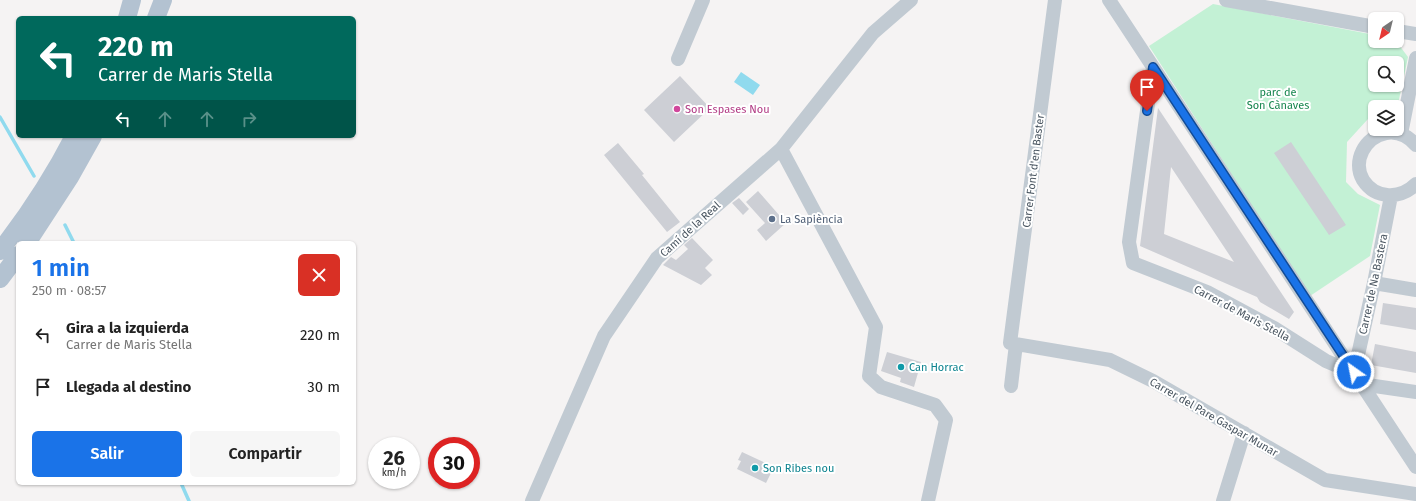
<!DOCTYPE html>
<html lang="es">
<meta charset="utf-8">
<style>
body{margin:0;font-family:"Fira Sans",sans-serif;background:#f6f6f6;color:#222;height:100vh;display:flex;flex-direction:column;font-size:15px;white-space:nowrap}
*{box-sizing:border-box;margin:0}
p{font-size:13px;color:#767676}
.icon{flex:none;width:22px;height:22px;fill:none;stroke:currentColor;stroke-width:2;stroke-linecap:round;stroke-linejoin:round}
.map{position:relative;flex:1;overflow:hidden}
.panel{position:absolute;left:16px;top:241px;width:340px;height:244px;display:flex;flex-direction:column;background:#fff;border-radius:6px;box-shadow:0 1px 3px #0004}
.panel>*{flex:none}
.top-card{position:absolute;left:16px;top:16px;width:340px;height:122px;border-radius:6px;box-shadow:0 1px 3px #0004;background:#00695c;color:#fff;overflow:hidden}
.needle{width:26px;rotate:215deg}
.buttons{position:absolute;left:1368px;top:12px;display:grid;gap:8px}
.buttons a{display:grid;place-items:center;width:36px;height:36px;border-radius:6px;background:#fff;box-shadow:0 1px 3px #0004;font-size:20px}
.speed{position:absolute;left:368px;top:437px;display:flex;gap:8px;font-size:20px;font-weight:700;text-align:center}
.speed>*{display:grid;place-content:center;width:52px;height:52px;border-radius:50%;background:#fff;box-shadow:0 1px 3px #0004;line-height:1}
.speed small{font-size:10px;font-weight:400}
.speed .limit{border:6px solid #d22;background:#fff;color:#111}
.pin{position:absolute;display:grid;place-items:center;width:34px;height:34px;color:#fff;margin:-41px -17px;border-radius:50% 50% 50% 0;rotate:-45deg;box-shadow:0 0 4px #0007}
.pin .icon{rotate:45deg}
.me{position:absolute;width:44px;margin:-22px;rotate:327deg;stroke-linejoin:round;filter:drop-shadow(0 0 3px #0008)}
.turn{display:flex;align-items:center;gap:14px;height:84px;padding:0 16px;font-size:18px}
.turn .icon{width:52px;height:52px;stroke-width:2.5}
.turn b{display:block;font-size:28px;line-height:34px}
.lanes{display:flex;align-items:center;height:38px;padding:0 16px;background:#0003;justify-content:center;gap:20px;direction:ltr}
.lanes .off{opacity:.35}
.round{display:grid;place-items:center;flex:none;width:42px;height:42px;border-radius:6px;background:#f6f6f6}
.summary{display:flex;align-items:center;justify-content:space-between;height:68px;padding:0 16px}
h1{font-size:24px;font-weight:600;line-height:30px;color:#1a73e8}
.button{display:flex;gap:8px;margin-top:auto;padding:8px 16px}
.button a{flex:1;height:46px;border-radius:6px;background:#1a73e8;color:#fff;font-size:16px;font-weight:600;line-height:46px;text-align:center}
.button a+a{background:#f6f6f6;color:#222}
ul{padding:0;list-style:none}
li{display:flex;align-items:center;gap:12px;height:52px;padding:0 16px}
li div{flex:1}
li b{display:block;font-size:15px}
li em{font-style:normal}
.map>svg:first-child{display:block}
.green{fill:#c3f1d5;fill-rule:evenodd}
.water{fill:#90daee}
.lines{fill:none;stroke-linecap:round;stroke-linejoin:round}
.stream{stroke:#90daee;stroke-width:3.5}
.building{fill:#cdcfd5;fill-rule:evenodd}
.minor{stroke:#c1cad2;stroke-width:14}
.major{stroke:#b3c2d1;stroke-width:18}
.route-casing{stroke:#114b97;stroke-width:10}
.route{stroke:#1a73e8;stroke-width:7}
.hotel-dot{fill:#d1479c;stroke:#fff;stroke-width:1.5}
.service-dot{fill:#5c6f8a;stroke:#fff;stroke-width:1.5}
.culture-dot{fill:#0f9aa8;stroke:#fff;stroke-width:1.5}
.labels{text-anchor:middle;stroke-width:4;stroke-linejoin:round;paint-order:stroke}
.park-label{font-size:11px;fill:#17864f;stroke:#fff}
.hotel-label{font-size:11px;fill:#b23c85;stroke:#fff;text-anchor:start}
.street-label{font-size:11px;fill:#4a5661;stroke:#fff}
.service-label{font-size:11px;fill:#4e5e75;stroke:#fff;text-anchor:start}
.culture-label{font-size:11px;fill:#0d838f;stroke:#fff;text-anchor:start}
</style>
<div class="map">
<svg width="1416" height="501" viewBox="0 0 1416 501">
<rect width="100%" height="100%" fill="#f5f3f3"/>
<path class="green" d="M 1213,4 L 1375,35 L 1375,41 L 1396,41 L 1408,57 L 1397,109 L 1397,107 L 1375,107 L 1375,118 L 1368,119 L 1347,142 L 1346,182 L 1358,194 L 1380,205 L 1370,256 L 1310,296 L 1149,46 ZM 1375,63 L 1397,63 L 1397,85 L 1375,85 Z"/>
<path class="water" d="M 741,72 L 760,85 L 753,95 L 734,82 Z"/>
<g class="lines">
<path class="stream" d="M 0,117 L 34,176
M 65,225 L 74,243
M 181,483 L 189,501"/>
</g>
<path class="building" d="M 680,76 L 710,108 L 674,142 L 644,110 Z
M 1158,108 L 1294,312 L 1289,319 L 1260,302 L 1257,297 L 1140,246 ZM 1171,167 L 1234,262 L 1164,234 Z
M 1291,142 L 1346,225 L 1329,235 L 1274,153 Z
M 618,143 L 644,174 L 642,175 L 680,222 L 667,232 L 604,155 Z
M 758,191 L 786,223 L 766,241 L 757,230 L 765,223 L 746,202 Z
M 739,198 L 749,209 L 743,215 L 732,203 Z
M 692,238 L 713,260 L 705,268 L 712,275 L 701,285 L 663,265 L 671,257 L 676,260 L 688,249 L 684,245 Z
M 1383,303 L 1416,308 L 1416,330 L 1380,324 Z
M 1375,344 L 1416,352 L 1416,373 L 1371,365 Z
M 887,352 L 921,362 L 914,387 L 900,382 L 901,378 L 881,371 Z
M 742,452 L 774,467 L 766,483 L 737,469 L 741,461 L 738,460 Z"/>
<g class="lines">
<path class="minor" d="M 1055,0 L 1010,343 L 1110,360 L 1153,381 L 1325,480 L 1416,494
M 1109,0 L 1416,467
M 1226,0 L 1375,27
M 1397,31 L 1416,34
M 678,59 L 703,0
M 1153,67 L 1129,242 L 1133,263 L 1207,292 L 1274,328 L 1326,361 L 1354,373
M 1401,134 L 1416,58
M 1416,145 C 1408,136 1398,131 1386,133 C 1365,137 1352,161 1363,180 C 1376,200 1401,199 1416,184
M 781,149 L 876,327 L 869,376 L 881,387 L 935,405 L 946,420 L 928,501
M 1374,283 L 1416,290
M 1354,373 L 1374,283 L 1391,196
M 1361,384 L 1416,392
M 1011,386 L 1016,344
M 532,501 L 604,336 L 657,258 L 781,149 L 873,33 L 911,0
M 1223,501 L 1244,433"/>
<path class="major" d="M 127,18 L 132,0
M 156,18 L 163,0
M 27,243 L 70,177 L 93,136
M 0,251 C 28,215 53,177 74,136
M 0,279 L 18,255"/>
</g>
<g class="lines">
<defs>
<path id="route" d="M 1147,111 L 1153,67 L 1354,372"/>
</defs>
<use href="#route" class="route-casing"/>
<use href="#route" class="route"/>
</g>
<circle class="hotel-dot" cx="677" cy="109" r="4"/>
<circle class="service-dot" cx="772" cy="219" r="4"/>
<g class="culture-dot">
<circle cx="901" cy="367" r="4"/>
<circle cx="755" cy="468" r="4"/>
</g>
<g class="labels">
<g class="park-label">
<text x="1278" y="96">parc de<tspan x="1278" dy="13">Son Cànaves</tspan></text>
</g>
<g class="hotel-label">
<text x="685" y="113">Son Espases Nou</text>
</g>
<g class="street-label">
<text transform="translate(1033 171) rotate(-83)" y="4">Carrer Font d'en Baster</text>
<text transform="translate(690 229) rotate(-42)" y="4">Camí de la Real</text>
<text transform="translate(1373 284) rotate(-78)" y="4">Carrer de Na Bastera</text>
<text transform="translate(1242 313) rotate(28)" y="4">Carrer de Maris Stella</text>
<text transform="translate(1214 417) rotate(30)" y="4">Carrer del Pare Gaspar Munar</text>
</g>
<g class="service-label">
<text x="780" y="223">La Sapiència</text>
</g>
<g class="culture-label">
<text x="909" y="371">Can Horrac</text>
<text x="763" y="472">Son Ribes nou</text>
</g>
</g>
</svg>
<div class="buttons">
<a><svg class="needle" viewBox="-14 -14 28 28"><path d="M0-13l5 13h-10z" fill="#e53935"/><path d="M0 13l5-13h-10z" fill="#767676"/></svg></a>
<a><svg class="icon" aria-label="search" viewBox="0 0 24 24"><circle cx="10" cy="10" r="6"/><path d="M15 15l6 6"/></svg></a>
<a><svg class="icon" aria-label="layers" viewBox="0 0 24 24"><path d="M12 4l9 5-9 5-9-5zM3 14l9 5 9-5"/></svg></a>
</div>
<div class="speed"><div>26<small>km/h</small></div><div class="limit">30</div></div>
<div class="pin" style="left:1147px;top:111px;background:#d93025"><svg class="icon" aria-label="arrive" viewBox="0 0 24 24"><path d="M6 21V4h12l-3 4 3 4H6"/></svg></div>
<svg class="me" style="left:1354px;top:372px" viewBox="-20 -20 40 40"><circle r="17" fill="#1a73e8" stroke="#fff" stroke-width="3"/><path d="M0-11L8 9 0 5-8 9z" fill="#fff"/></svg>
<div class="top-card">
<div class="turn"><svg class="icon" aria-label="left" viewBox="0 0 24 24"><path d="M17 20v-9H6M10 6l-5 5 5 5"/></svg><div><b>220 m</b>Carrer de Maris Stella</div></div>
<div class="lanes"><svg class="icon" aria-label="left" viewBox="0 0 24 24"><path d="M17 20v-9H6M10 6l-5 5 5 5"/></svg><svg class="icon off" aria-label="ahead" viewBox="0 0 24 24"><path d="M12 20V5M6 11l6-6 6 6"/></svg><svg class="icon off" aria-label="ahead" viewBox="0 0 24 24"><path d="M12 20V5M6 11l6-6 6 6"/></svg><svg class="icon off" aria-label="right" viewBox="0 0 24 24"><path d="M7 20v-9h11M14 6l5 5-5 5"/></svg></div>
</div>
<section class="panel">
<div class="summary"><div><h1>1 min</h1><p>250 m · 08:57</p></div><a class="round" style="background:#d93025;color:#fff"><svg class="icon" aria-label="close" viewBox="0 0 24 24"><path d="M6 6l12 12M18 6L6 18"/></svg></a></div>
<ul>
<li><svg class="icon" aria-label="left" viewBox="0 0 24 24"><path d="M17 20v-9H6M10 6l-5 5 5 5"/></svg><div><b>Gira a la izquierda</b><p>Carrer de Maris Stella</p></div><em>220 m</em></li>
<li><svg class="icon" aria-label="arrive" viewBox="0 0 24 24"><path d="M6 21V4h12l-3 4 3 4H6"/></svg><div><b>Llegada al destino</b></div><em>30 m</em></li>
</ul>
<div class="button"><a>Salir</a><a>Compartir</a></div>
</section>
</div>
